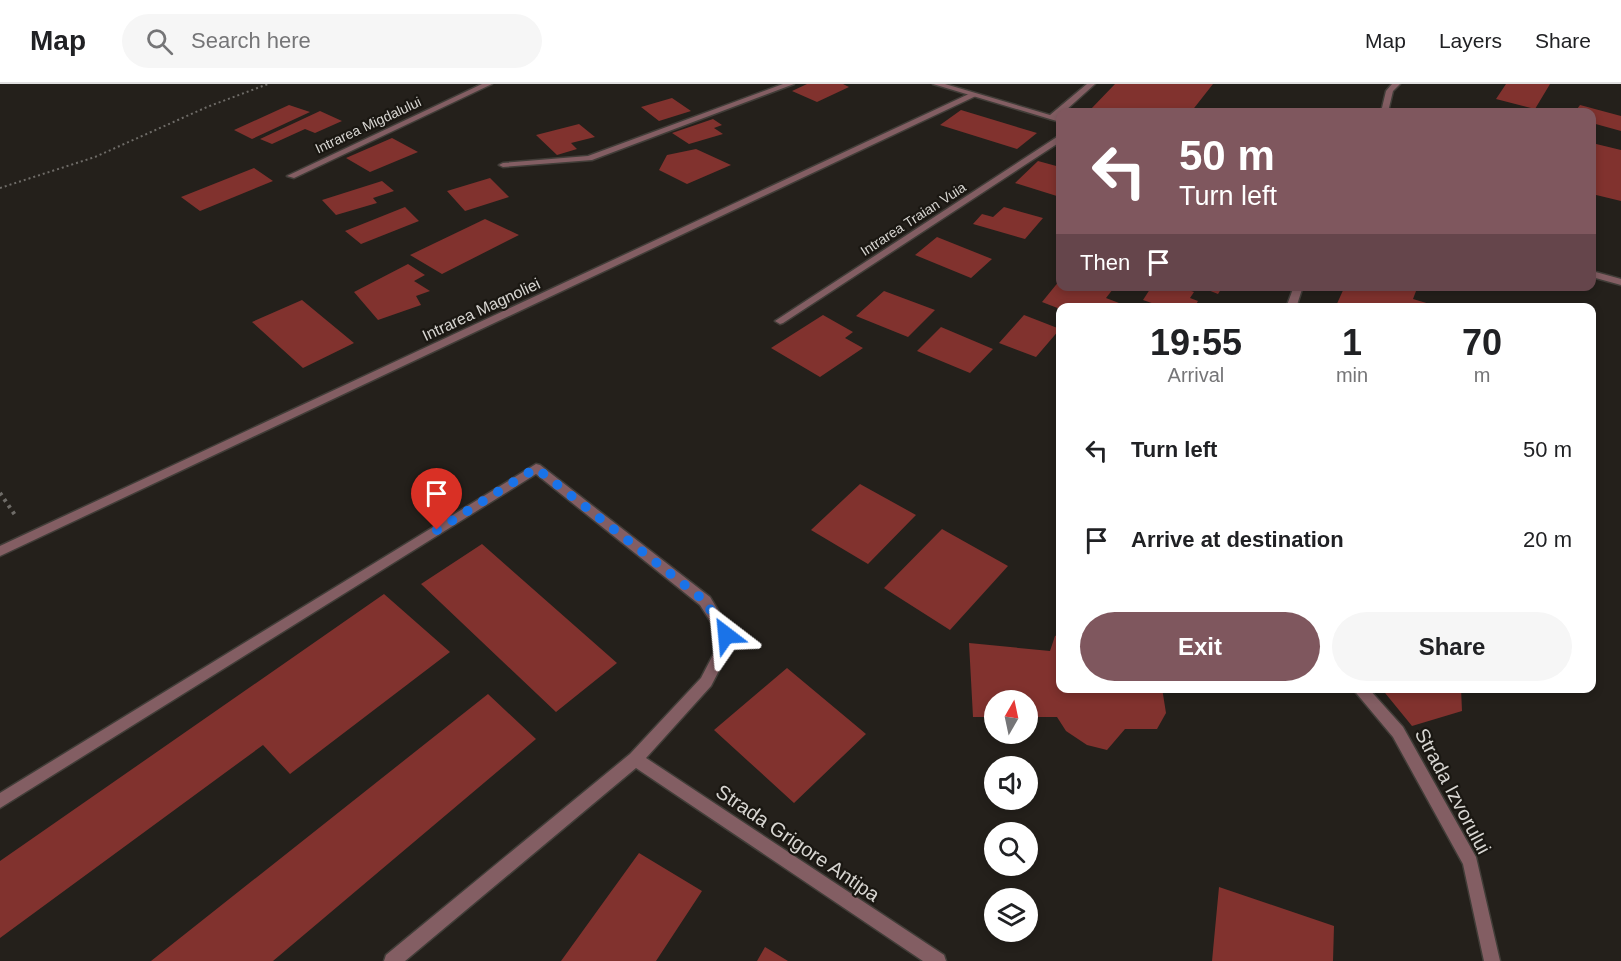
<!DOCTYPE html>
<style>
body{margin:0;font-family:Arial,sans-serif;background:#f6f6f6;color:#202124;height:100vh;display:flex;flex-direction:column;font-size:22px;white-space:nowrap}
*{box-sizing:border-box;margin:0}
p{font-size:20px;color:#757577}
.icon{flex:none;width:33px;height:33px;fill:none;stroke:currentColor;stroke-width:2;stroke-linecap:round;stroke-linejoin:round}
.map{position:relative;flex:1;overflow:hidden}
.drawer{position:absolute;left:1056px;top:219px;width:540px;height:390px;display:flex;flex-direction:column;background:#fff;border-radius:12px;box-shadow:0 3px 9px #0003}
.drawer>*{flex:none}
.banner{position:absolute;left:1056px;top:24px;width:540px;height:183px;border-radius:12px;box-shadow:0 3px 9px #0003;background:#7f575e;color:#fff;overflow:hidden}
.needle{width:39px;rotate:9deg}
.fabs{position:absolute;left:984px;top:606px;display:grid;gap:12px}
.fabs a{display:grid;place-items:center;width:54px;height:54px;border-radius:50%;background:#fff;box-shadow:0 3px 9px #0003;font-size:30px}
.pin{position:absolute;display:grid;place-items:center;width:51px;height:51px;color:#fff;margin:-62px -26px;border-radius:50% 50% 50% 0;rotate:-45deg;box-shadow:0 0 6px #0007}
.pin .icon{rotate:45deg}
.me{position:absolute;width:66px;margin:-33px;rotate:331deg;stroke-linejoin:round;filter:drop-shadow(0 0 4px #0008)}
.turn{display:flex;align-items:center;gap:21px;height:126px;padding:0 24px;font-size:27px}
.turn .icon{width:78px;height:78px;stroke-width:2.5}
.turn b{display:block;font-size:42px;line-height:51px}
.then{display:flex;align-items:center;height:57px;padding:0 24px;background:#0003;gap:12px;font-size:22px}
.eta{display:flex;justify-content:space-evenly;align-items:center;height:102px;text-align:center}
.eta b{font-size:36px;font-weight:600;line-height:42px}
.cta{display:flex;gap:12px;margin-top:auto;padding:12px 24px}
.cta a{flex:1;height:69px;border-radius:36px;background:#7f575e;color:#fff;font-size:24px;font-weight:600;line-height:69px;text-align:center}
.cta a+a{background:#f6f6f6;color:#202124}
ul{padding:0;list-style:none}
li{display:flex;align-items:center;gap:18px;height:90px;padding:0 24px}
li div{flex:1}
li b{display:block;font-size:22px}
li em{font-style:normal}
header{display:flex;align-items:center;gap:36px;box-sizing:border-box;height:84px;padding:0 30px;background:#fff;border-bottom:2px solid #e0e0e0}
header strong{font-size:28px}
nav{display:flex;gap:33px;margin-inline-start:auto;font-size:21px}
.search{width:420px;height:54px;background:#f6f6f6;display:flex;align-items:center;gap:15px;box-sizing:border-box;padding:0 21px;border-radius:33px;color:#757577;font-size:22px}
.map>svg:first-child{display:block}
.building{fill:#81322e}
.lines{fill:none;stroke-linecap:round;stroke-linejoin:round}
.service-casing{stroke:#413d38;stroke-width:3}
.minor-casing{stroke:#413d38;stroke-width:3}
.tertiary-casing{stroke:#413d38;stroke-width:3}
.path-far1{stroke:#6f6c68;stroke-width:2;stroke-dasharray:2 3;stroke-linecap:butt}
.path{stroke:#6f6c68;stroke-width:4;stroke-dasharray:3 4.5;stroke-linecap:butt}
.service{fill:#835e63;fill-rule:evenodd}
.minor{fill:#835e63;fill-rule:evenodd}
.tertiary{fill:#835e63;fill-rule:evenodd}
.route{stroke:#1a73e8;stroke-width:10;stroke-dasharray:0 18}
.labels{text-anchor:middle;stroke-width:4.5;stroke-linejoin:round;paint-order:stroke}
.far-street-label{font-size:14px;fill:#d7d5d1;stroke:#1a1712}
.street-label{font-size:16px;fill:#d7d5d1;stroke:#1a1712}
.near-street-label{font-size:20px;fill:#d7d5d1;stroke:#1a1712}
</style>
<header>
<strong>Map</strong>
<div class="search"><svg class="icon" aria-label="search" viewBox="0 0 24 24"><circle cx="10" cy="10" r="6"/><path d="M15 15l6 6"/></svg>Search here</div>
<nav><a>Map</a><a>Layers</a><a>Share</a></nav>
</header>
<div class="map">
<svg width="1621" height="877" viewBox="0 0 1621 877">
<rect width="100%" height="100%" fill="#24201b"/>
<path class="building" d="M 807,0 L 843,0 L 849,3 L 817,18 L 792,7 Z
M 1115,0 L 1213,0 L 1191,28 L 1090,26 Z
M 1506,0 L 1550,0 L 1535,25 L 1496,15 Z
M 672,14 L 691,27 L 659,37 L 641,23 Z
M 289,21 L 310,28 L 252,55 L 234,46 Z
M 1580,21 L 1621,32 L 1621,47 L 1592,39 L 1592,28 L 1575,28 Z
M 961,26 L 1037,49 L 1017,65 L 940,41 Z
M 320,27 L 342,37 L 315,49 L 305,45 L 272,60 L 260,55 Z
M 713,35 L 722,41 L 714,44 L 723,50 L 689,60 L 672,49 Z
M 579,40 L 595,53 L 571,59 L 577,65 L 557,71 L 536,51 Z
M 392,54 L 418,68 L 370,88 L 346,74 Z
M 1592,59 L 1621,66 L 1621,117 L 1592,110 Z
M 696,65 L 731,81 L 687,100 L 659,86 L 667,71 Z
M 1038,77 L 1060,83 L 1060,113 L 1015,99 Z
M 254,84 L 273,97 L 200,127 L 181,113 Z
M 490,94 L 509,113 L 465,127 L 447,107 Z
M 382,97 L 394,107 L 373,114 L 377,119 L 336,131 L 322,116 Z
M 405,123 L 419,137 L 361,160 L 345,147 Z
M 1004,123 L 1043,134 L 1025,155 L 973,140 L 982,130 L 993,133 Z
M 485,135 L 519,151 L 442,190 L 410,171 Z
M 937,153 L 992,175 L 971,194 L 915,171 Z
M 408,180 L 425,191 L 414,197 L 430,207 L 416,212 L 421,221 L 378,236 L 354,208 Z
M 1060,196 L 1060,202 L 1105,202 L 1113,205 L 1106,214 L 1132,224 L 1060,225 L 1042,218 Z
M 1152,202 L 1177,202 L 1194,208 L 1190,214 L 1198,217 L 1194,224 L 1166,224 L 1143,216 Z
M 1198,202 L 1223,202 L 1218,210 Z
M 1345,202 L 1400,202 L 1416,207 L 1413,215 L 1433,221 L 1432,224 L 1335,224 Z
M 884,207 L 935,226 L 908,253 L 856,232 Z
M 302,216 L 354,259 L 303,284 L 252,238 Z
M 823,231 L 853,248 L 845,254 L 863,264 L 820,293 L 771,264 Z
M 1024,231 L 1060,245 L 1036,273 L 999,259 Z
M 941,243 L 993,265 L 970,289 L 917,267 Z
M 860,400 L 916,431 L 868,480 L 811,446 Z
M 942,445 L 1008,482 L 950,546 L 884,504 Z
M 482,460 L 617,579 L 556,628 L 421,500 Z
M 384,510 L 450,568 L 290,690 L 263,661 L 0,854 L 0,777 Z
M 1060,550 L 1060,604 L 1162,604 L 1166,629 L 1157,645 L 1125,645 L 1107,666 L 1087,661 L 1066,647 L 1057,633 L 1028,633 L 1028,616 L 994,616 L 994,633 L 973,633 L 969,559 L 1050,567 L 1055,552 Z
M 787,584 L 866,650 L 794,719 L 714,646 Z
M 1381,604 L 1461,604 L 1462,627 L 1412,642 Z
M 488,610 L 536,655 L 273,877 L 151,877 Z
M 639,769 L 702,807 L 656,877 L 561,877 Z
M 1219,803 L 1334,842 L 1333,877 L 1212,877 Z
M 765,863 L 788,877 L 757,877 Z"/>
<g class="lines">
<defs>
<path id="service" d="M 1087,0 L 1095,0 L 1056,35 L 1050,35 L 1050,31 Z
M 1392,0 L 1400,0 L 1393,7 L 1388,28 L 1381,28 L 1386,7 Z"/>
<path id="minor" d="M 482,0 L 492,0 L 294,94 L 287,92 Z
M 783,0 L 794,0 L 592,76 L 503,83 L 499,81 L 503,79 L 588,72 Z
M 971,9 L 978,11 L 0,472 L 0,462 Z
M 1057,53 L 1060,53 L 1060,58 L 783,239 L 780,240 L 775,237 Z
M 1294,202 L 1303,202 L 1296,224 L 1286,224 Z
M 536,380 L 540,381 L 710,513 L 733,551 L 728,569 L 711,602 L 646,674 L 944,871 L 946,877 L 923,877 L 636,684 L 405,877 L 384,877 L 386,871 L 630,670 L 701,594 L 714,569 L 719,551 L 700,521 L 536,390 L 0,724 L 0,709 Z
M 1352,604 L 1368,604 L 1403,643 L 1476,773 L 1500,877 L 1484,877 L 1463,780 L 1393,653 Z"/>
<path id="tertiary" d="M 933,0 L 945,0 L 1060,34 L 1060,38 Z
M 1592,187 L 1621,195 L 1621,201 L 1592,193 Z"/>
</defs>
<use href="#service" class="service-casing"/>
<use href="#minor" class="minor-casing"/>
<use href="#tertiary" class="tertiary-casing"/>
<path class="path-far1" d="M 0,104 L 95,73 L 207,23 L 268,0"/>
<path class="path" d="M 0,409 L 15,431"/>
<use href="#service" class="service"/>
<use href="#minor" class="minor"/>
<use href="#tertiary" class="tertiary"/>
</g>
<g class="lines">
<path class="route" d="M 437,446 L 536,384 L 705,517 L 726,551"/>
</g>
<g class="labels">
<g class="far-street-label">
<text transform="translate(368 41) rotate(-25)" y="5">Intrarea Migdalului</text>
<text transform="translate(913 135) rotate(-33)" y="5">Intrarea Traian Vuia</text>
</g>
<g class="street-label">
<text transform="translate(481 225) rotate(-25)" y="6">Intrarea Magnoliei</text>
</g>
<g class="near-street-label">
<text transform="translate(1453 707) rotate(62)" y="7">Strada Izvorului</text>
<text transform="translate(798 759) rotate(34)" y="7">Strada Grigore Antipa</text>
</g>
</g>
</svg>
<div class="fabs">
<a><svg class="needle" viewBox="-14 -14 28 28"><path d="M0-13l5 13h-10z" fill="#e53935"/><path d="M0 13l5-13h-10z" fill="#757577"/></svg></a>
<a><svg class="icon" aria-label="sound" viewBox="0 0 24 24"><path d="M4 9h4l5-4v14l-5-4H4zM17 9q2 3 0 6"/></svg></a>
<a><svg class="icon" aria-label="search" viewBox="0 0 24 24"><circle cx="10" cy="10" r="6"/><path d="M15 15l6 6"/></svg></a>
<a><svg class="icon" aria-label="layers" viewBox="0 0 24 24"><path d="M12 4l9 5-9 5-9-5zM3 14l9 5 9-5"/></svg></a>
</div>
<div class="pin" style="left:437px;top:446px;background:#d93025"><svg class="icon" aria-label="arrive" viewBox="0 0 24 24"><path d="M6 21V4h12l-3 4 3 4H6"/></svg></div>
<svg class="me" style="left:726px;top:551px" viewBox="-20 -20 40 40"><path d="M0-17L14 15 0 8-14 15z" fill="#1a73e8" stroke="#fff" stroke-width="4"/></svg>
<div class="banner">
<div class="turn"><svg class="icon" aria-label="left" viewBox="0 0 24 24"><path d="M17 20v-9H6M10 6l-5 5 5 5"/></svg><div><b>50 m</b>Turn left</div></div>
<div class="then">Then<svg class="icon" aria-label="arrive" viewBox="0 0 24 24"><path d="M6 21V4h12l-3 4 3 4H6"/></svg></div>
</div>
<section class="drawer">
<div class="eta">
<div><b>19:55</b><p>Arrival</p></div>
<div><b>1</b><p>min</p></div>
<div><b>70</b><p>m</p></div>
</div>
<ul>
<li><svg class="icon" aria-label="left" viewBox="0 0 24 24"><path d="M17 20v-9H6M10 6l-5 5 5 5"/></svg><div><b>Turn left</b></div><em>50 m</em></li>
<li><svg class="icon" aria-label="arrive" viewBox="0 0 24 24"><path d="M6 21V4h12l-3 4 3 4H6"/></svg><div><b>Arrive at destination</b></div><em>20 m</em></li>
</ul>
<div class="cta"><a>Exit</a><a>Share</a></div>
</section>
</div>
